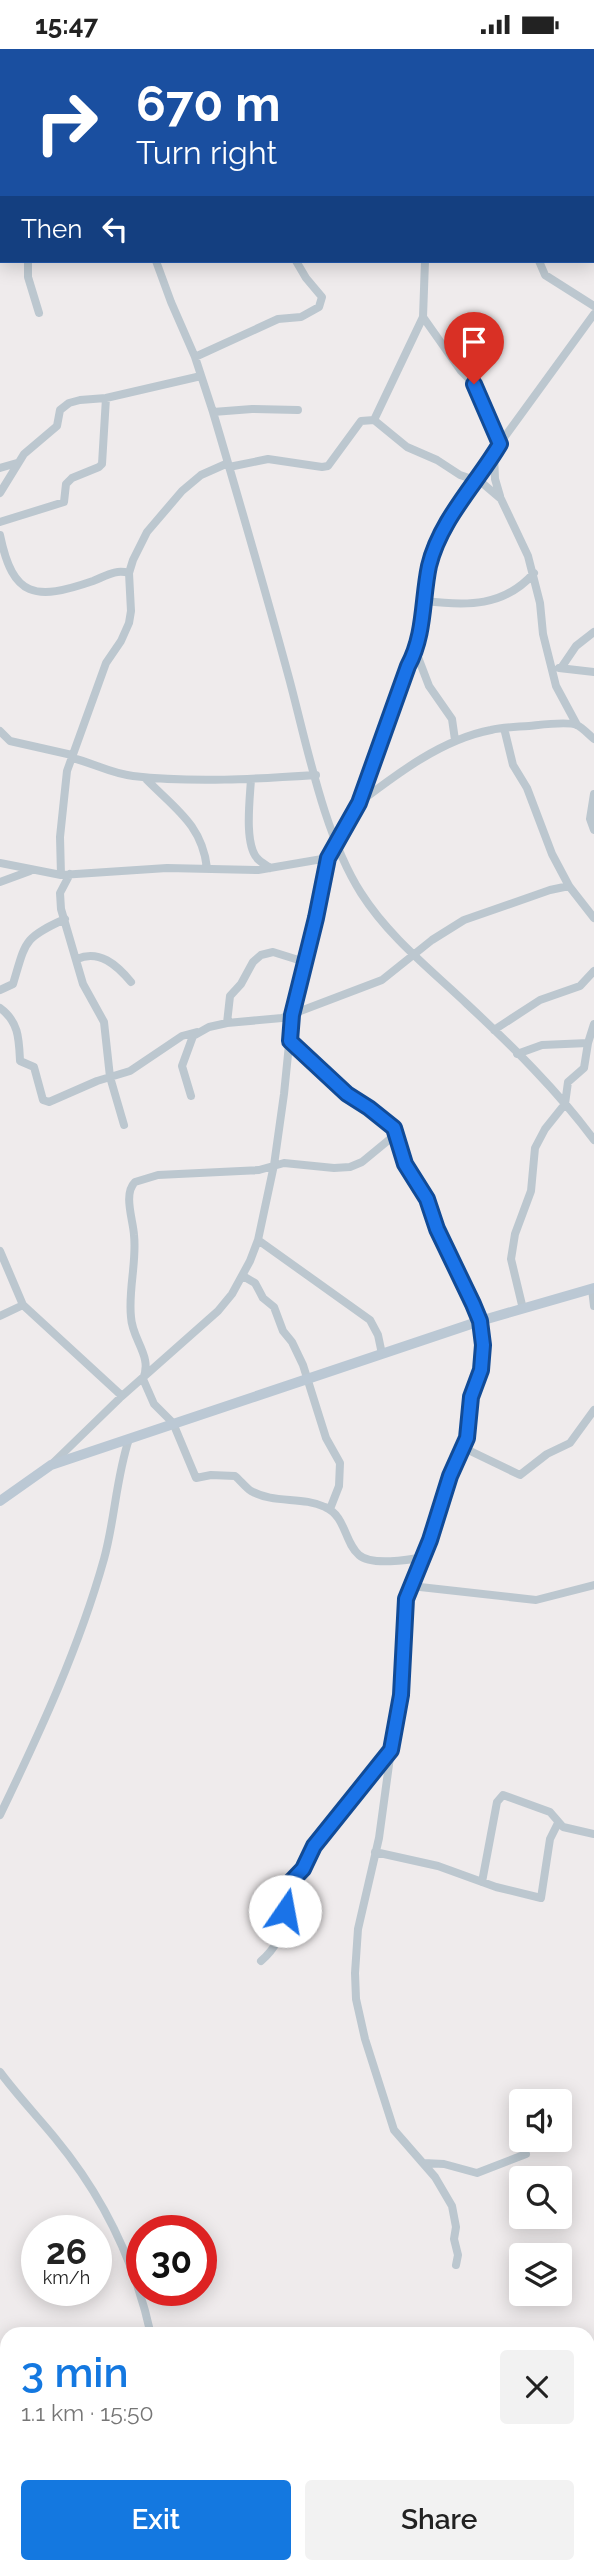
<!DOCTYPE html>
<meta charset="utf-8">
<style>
body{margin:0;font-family:Raleway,sans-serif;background:#f2f2f2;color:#222;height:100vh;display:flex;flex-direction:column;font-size:26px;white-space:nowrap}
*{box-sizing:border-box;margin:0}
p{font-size:23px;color:#767676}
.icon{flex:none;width:38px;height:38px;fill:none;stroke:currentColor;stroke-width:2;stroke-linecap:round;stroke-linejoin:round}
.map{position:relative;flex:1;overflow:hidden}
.panel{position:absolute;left:0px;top:2278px;width:595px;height:247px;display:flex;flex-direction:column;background:#fff;border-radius:21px 21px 0 0;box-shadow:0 4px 18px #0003}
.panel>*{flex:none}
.guide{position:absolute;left:0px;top:0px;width:595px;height:214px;box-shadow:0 4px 18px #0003;background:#1a4fa0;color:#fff;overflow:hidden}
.fabs{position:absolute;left:509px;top:2040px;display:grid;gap:14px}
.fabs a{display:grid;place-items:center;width:63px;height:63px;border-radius:7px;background:#fff;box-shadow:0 4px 18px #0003;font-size:35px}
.speed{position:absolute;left:21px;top:2166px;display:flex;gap:14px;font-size:35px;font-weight:700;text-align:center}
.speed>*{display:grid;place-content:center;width:91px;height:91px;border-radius:50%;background:#fff;box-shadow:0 4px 18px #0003;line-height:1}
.speed small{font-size:18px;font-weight:400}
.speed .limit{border:10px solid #d22;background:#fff;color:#111}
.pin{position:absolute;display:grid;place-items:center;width:60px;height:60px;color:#fff;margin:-72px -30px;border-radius:50% 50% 50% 0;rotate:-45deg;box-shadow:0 0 7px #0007}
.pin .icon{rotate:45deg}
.me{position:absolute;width:77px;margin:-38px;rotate:12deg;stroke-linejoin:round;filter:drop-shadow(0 0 5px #0008)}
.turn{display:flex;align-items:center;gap:24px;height:147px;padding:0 21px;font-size:32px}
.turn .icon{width:91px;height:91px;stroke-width:2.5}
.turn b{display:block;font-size:49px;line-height:60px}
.then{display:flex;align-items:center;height:66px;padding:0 21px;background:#0003;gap:14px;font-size:26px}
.round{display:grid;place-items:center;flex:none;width:74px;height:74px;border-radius:7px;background:#f2f2f2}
.head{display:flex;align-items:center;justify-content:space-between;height:119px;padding:0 21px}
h1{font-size:42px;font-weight:600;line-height:52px;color:#1478e0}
.cta{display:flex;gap:14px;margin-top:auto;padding:14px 21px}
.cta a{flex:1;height:80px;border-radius:7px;background:#1478e0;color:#fff;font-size:28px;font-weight:600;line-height:80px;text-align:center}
.cta a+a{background:#f2f2f2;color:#222}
.status{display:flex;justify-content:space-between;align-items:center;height:49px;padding:0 35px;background:#fff;direction:ltr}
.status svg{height:19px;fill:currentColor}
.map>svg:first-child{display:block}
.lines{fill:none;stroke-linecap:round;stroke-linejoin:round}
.stream{stroke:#83dded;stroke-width:2.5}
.street{stroke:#bcc7cf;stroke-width:8}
.secondary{stroke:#bbc8d4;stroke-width:10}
.route-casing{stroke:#114b97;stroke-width:18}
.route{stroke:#1a73e8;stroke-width:12}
</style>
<div class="status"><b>15:47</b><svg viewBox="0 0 49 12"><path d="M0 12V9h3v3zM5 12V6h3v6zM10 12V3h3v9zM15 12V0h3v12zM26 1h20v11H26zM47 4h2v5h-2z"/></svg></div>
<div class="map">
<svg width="594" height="2524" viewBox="0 0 594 2524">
<rect width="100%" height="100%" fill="#efebec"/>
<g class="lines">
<path class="stream" d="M 433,0 L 434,2
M 593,185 L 594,186"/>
<path class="street" d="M 106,0 L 107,2
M 295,0 L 296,2
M 486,0 L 487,2
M 0,95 L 2,96
M 0,163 L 2,166
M 0,180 L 2,180
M 28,212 L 28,228 L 39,264
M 156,212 L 171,253 L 195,308 L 213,363 C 239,451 265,540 289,629 C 307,696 324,786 361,844 C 389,888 430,920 467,955 C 512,997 558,1042 594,1091
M 539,212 L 545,226 L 594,257
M 423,268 L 461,322 L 474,335 L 486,357 L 500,395
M 195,308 L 278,270 L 301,268 L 319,258 L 322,248 L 306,229 L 296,212
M 213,363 L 252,360 L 298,361
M 374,371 L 407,398 L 437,411 L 460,426 L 481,433 L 501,450 L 528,507 L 540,554 L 543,585 L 556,637 L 577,676
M 494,405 L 495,430 L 500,447
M 229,418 L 268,410 L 322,418 L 328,417 L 361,372 L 374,371 L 423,268 L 425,212
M 0,419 L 17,414
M 0,444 L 24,405 L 57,377 L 60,361 L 69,354 L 80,351 L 106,349 L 201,327
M 0,473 L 64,453 L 66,435 L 72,429 L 99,418 L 102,415 L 106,349
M 0,486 C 13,549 35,552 93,532 C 106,527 115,520 129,524
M 425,552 C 467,557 504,558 534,524
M 416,603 L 429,637 L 452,670 L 455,691
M 559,619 L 594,623
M 561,619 L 576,597 L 594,583
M 504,679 L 513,716 L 527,739 L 552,805 L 569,837
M 0,682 L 10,692 L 72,706
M 72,709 C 93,714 112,725 133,727 C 193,734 256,730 316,726
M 145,729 C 174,759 202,775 207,819
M 251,730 C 250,749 244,794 257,809 C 260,813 266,816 270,819
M 594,745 L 590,770 L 594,781
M 360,753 C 398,724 443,690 491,681 C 503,678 516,678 529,677 C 540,676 567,672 577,676 C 583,679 589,686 594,690
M 0,814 L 61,826 L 167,819 L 258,821 L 328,809
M 70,825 L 60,844 L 61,860 L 83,935 L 104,973 L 110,1028 L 124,1076
M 61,826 L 60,788 L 67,722 L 106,614 L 121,592 L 129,574 L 131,562 L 129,524 L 133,511 L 147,483 L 182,442 L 201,426 L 228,414
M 0,833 L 30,822
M 77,910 C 99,900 117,916 131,933
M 0,941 L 13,935 C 26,892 23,889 65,870
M 0,959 C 19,973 19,990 20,1012 L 34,1018 L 43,1051 L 49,1053 L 97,1032 L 130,1022 L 182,987 L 197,983
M 227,974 L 230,947 L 241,935 L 253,913 L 261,906 L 273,903 L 305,913
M 494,981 L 540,951 L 580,937 L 594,922
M 290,992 L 347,1045 L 368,1059 L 394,1079 L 405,1115 L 427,1150 L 437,1180 L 473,1255 L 481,1279 L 482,1315 L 471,1348 L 467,1389 L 450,1427 L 430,1491 L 406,1550 L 398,1667 L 391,1701 L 379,1789 L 358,1880 L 355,1924 L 356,1950 L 365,1990 L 394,2081 L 435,2128 L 452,2157 L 456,2178 L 454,2190 L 458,2206 L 456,2216
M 517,1005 L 542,996 L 588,994
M 191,1047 L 182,1017 L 193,987 L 209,978 L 227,974 L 282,969 L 382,931 L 432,891 L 464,871 L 550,841 L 569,837 L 594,869
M 396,1085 L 362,1113 L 350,1118 L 334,1119 L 284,1114 L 259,1121 L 158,1126 L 135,1133 C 123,1145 133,1170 134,1186 C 137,1213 128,1241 131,1268 C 132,1291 153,1307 143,1330 L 154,1355 L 173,1374 L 196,1429 L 211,1426 L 235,1427 C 240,1431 245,1438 251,1442 C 274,1455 302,1447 325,1458 C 346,1467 344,1493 359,1506 C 371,1517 409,1511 424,1508
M 258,1191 L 370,1271 L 378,1286 L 382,1305
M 0,1202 L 23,1256 L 122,1347
M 243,1227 L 255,1234 L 263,1249 L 274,1258 L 283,1282 L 292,1293 L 303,1316 L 326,1389 L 340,1414 L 339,1437 L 330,1460
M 592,1240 L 594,1257
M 523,1260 L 511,1210 L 515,1185 L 531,1142 L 535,1099 L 545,1080 L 565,1055 L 568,1033 L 584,1019 L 588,994 L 594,975
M 0,1267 L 23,1256
M 464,1399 L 520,1426 L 547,1405 L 570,1394 L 594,1361
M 53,1414 L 122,1347 L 218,1262 L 232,1245 L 250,1212 L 258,1191 L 274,1116 L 284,1045 L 292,966 L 316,869 L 328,809 L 359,754 L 408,617 L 416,603 L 429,516 L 438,493 L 474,430 L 594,265
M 411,1537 L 536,1551 L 594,1536
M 0,1766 C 40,1683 79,1599 104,1510 C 115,1470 116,1429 129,1390
M 375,1803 L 438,1817 L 496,1838 L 541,1849 L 550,1790 L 558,1774
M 482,1833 L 497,1753 L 503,1746 L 550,1763 L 563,1778 L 594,1785
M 261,1912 C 274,1901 285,1883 285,1865 C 285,1857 281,1850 282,1842 L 302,1820 L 314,1797 L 390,1702
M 0,2023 C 17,2046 37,2067 55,2089 C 103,2147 135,2213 151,2286
M 423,2114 L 444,2115 L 477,2124 L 526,2105
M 383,2518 L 384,2524
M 174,2524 L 175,2518"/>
<path class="secondary" d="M 0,1452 L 51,1416 L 480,1272 L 594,1239"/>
</g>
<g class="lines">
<defs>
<path id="route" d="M 285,1862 L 282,1842 L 303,1820 L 314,1797 L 391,1701 L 401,1646 L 406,1550 L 430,1491 L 450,1427 L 467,1389 L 471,1348 L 481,1321 L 483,1296 L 480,1272 L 473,1255 L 437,1180 L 427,1150 L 405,1115 L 394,1079 L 369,1059 L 347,1045 L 290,992 L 292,966 L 316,869 L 328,809 L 359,754 L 408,617 C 425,586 422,550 429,517 C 440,471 477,434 500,395 L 474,335"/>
</defs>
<use href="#route" class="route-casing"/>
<use href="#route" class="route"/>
</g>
</svg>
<div class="fabs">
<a><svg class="icon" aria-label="sound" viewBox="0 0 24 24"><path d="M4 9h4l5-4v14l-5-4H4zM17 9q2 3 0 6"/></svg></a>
<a><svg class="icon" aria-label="search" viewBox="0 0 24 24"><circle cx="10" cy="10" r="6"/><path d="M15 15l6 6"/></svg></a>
<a><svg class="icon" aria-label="layers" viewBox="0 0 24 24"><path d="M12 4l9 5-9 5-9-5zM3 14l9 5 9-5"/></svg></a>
</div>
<div class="speed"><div>26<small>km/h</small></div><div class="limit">30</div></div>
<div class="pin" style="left:474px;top:335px;background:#d93025"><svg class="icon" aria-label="arrive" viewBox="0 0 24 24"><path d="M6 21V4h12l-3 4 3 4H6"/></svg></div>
<svg class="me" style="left:285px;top:1862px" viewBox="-20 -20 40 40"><circle r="19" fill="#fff"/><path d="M0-13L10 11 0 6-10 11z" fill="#1a73e8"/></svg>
<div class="guide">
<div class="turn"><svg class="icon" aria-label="right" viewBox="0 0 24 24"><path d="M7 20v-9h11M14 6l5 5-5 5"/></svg><div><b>670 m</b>Turn right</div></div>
<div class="then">Then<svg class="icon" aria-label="left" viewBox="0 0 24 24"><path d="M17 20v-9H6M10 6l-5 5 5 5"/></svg></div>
</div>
<section class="panel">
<div class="head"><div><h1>3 min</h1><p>1.1 km · 15:50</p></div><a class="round"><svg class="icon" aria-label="close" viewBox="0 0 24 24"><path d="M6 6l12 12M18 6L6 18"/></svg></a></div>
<div class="cta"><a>Exit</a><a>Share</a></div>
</section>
</div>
